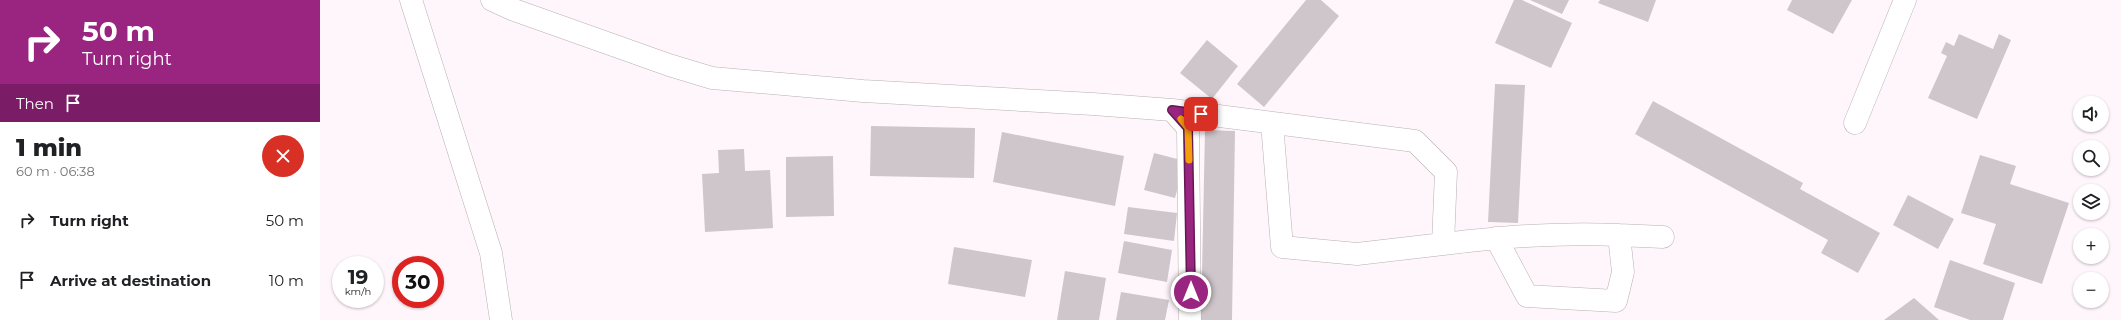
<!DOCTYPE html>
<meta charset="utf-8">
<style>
body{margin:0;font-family:Montserrat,sans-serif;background:#f2f2f2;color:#202124;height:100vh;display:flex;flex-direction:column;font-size:15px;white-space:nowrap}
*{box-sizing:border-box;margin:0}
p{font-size:13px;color:#757577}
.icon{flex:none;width:22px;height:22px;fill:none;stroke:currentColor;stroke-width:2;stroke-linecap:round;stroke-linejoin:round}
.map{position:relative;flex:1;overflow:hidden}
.details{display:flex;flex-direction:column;background:#fff;width:320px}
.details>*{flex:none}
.hud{background:#9a2580;color:#fff;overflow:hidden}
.tools{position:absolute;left:1753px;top:96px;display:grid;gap:8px}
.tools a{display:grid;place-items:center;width:36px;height:36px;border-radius:50%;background:#fff;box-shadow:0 1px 3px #0004;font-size:20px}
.speed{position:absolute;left:12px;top:256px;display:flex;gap:8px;font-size:20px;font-weight:700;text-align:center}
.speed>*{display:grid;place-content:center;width:52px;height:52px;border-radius:50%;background:#fff;box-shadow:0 1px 3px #0004;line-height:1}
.speed small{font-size:10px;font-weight:400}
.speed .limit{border:6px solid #d22;background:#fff;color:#111}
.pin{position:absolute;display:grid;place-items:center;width:34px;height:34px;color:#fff;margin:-17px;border-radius:8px;box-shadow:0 2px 6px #0006}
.me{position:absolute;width:44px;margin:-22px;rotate:0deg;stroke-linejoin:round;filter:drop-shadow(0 0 3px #0008)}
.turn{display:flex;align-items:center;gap:14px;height:84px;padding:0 16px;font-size:18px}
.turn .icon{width:52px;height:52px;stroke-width:2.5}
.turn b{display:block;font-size:28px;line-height:34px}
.then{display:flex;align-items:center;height:38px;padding:0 16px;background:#0003;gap:8px;font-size:15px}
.round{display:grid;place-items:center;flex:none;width:42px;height:42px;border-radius:21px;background:#f2f2f2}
.headline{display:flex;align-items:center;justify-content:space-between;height:68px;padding:0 16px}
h1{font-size:24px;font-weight:800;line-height:30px}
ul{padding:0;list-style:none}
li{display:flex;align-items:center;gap:12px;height:60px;padding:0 16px}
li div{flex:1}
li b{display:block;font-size:15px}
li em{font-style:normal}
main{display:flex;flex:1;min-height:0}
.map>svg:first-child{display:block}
.building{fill:#cfc6cc}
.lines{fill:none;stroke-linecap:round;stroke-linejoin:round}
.minor-casing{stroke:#b8afb5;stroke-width:23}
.minor{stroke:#fff;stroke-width:22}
.route-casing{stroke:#641853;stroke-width:10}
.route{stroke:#9a2580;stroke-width:7}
.slow{stroke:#f59e0b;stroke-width:7}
</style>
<main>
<section class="details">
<div class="hud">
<div class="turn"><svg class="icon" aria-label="right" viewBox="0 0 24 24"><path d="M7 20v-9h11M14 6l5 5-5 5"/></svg><div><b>50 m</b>Turn right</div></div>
<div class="then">Then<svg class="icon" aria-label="arrive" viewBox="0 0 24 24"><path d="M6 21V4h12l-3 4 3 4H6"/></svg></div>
</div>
<div class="headline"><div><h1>1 min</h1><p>60 m · 06:38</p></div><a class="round" style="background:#d93025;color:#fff"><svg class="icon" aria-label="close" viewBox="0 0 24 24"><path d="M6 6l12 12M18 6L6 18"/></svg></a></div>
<ul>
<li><svg class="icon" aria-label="right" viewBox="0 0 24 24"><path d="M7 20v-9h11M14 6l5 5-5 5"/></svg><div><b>Turn right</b></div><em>50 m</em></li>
<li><svg class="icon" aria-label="arrive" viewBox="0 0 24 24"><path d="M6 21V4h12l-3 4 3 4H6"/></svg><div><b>Arrive at destination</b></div><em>10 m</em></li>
</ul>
</section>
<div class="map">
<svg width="1801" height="320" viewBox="0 0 1801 320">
<rect width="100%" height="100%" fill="#fff6fb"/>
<path class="building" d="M 986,0 L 1001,0 L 1019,16 L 944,107 L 917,84 Z
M 1194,0 L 1202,0 L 1252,23 L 1231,68 L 1175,43 Z
M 1210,0 L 1249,0 L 1242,14 Z
M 1280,0 L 1336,0 L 1328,22 L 1278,3 Z
M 1472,0 L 1532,0 L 1513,34 L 1467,10 Z
M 1639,34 L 1673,49 L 1679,34 L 1691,40 L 1657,119 L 1608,98 L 1627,56 L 1621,53 L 1626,42 L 1634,46 Z
M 887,40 L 918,66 L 892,99 L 860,73 Z
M 1175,84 L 1205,85 L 1198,223 L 1168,222 Z
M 1333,101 L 1483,183 L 1480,189 L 1560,233 L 1538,273 L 1501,253 L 1508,240 L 1315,134 Z
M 551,126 L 655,128 L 654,178 L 550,176 Z
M 885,130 L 915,131 L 912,320 L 881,320 Z
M 682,132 L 804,156 L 795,206 L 673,182 Z
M 424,149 L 425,171 L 450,170 L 453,228 L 385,232 L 382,174 L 399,173 L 398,150 Z
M 834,153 L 865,161 L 855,198 L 824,190 Z
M 1660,155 L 1696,166 L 1690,184 L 1749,203 L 1722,284 L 1663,264 L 1676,224 L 1641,213 Z
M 513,156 L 514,216 L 466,217 L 466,157 Z
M 1588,195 L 1634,219 L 1618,249 L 1573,225 Z
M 808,207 L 857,213 L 854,241 L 804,234 Z
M 804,241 L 852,250 L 847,282 L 798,273 Z
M 634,247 L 712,260 L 705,297 L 628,284 Z
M 1630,260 L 1695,283 L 1683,320 L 1650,320 L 1614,307 Z
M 745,271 L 786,278 L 779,320 L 737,320 Z
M 801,292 L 849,300 L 845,320 L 796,320 Z
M 1594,298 L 1619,320 L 1564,320 Z"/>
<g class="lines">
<defs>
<path id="minor" d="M 91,0 L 171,253 L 181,320
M 172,0 L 194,10 L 349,65 L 392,78 L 543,91 L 773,104 L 852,110 L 1095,141 L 1126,172 L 1123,244 L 1037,254 L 962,247 L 952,123
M 852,110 L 868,128 L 870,320
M 1535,123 L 1585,0
M 1299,235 L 1343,237
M 1123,244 C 1183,237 1239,232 1299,235 L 1303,272 L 1296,301 L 1207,296 L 1176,238"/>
</defs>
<use href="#minor" class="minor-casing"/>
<use href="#minor" class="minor"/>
</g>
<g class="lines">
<defs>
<path id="route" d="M 871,292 L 868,128 L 852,110 L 881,114"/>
</defs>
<use href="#route" class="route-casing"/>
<use href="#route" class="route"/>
<path class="slow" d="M 861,119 L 868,128 L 869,160"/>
</g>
</svg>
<div class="tools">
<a><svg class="icon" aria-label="sound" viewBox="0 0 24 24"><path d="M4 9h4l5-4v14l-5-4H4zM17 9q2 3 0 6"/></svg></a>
<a><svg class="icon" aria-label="search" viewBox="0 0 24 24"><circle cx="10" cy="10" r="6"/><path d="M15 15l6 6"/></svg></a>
<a><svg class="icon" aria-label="layers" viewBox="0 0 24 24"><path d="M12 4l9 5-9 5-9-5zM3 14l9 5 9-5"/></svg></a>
<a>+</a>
<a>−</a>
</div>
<div class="speed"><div>19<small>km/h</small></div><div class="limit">30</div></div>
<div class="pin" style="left:881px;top:114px;background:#d93025"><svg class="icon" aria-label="arrive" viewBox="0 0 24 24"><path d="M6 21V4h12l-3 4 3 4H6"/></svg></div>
<svg class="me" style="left:871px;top:292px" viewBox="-20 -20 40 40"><circle r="17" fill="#9a2580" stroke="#fff" stroke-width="3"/><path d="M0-11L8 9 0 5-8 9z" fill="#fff"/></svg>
</div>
</main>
